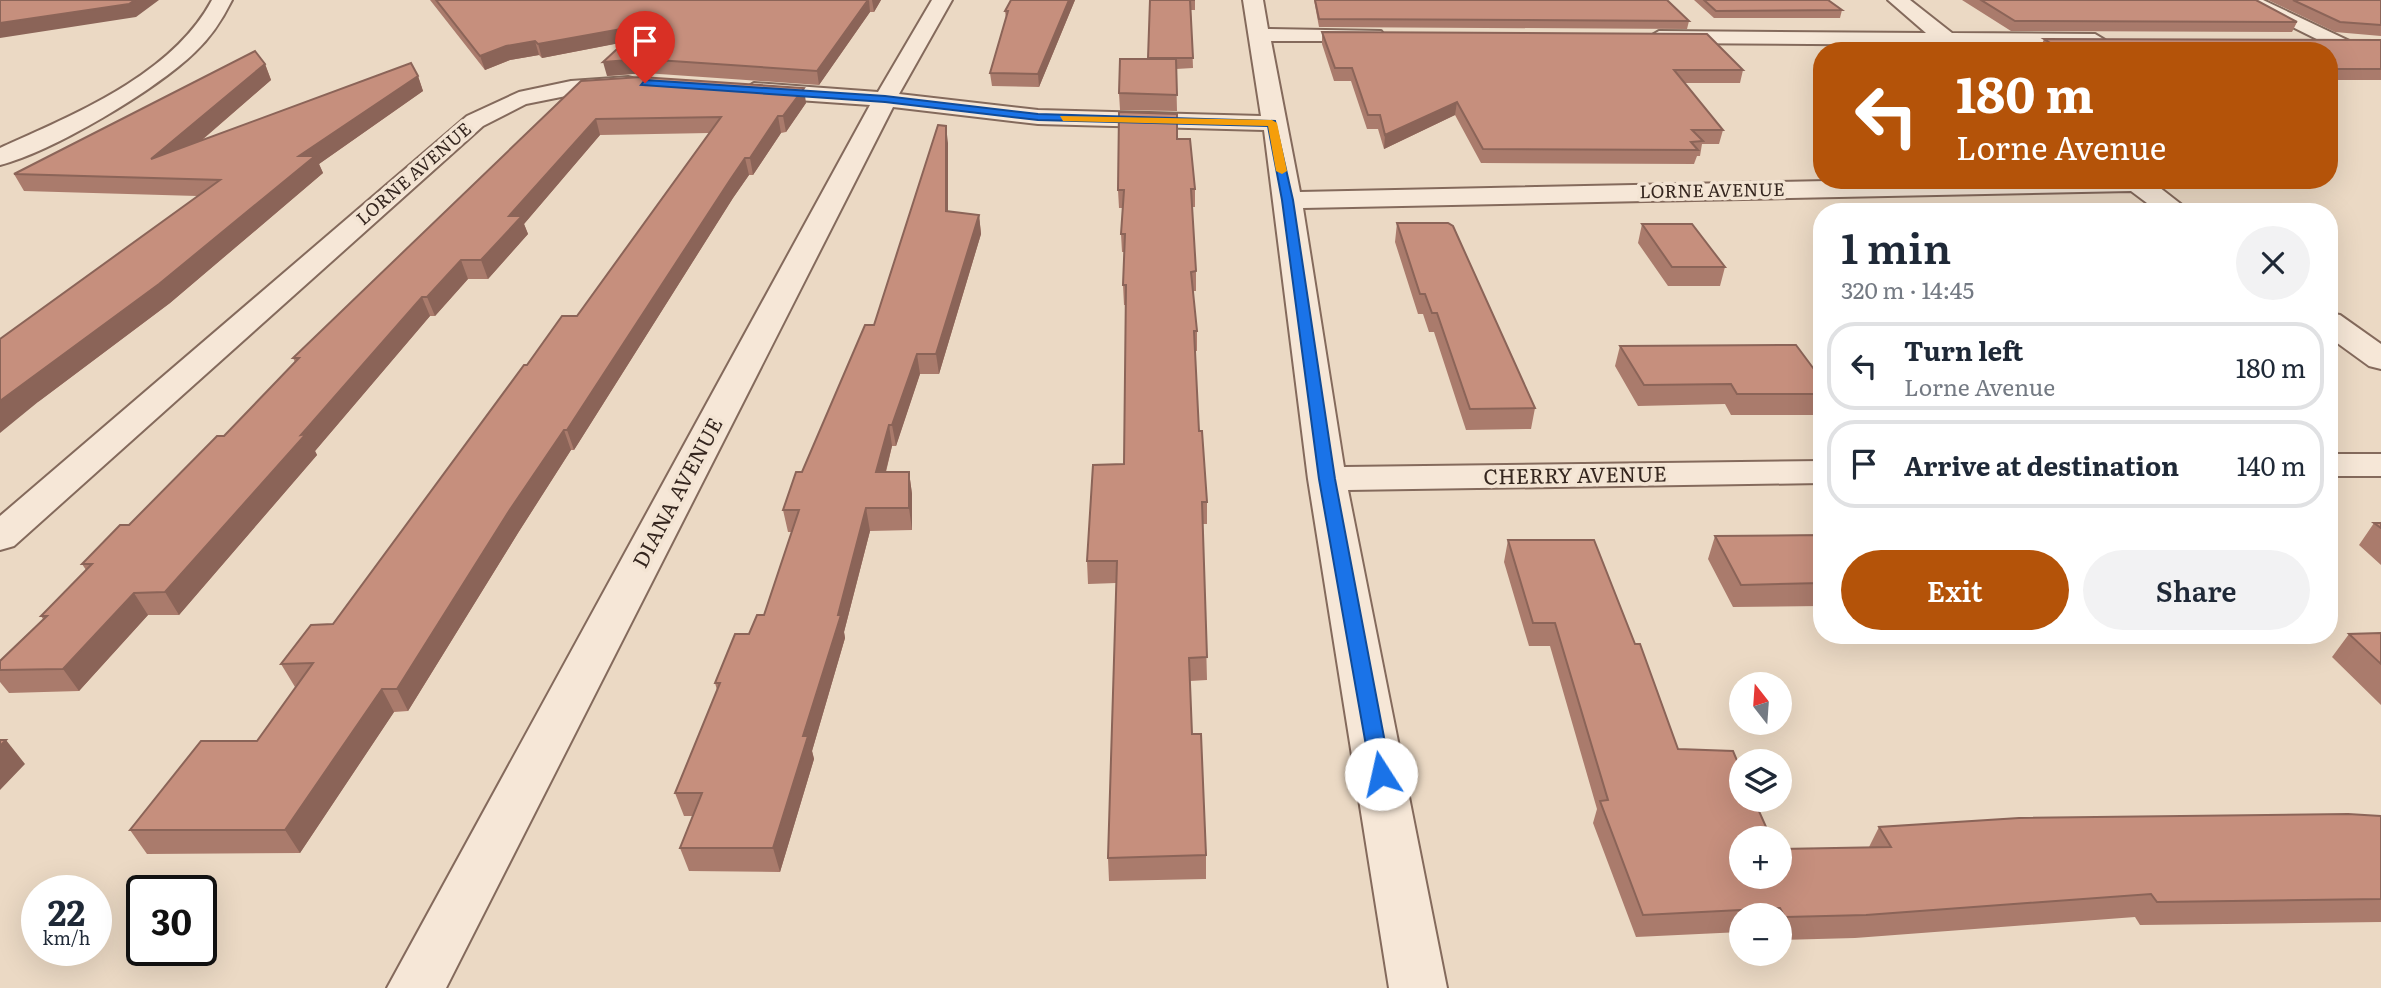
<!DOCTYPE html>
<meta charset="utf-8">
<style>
body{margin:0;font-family:Literata,serif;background:#f2f2f3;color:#1f2937;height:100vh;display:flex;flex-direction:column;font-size:26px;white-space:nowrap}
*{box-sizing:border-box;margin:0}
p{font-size:23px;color:#747a83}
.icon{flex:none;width:38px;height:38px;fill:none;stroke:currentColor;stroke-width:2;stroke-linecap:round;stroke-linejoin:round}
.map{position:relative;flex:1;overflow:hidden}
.drawer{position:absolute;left:1813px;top:203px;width:525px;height:441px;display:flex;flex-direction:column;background:#fff;border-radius:28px;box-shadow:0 7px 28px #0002}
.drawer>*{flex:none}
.banner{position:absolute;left:1813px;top:42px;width:525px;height:147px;border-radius:28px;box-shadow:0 7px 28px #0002;background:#b45309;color:#fff;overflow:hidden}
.needle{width:46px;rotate:343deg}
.buttons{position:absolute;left:1729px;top:672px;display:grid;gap:14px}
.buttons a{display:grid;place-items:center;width:63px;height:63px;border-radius:50%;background:#fff;box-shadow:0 7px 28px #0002;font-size:35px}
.speed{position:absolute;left:21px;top:875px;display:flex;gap:14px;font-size:35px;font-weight:700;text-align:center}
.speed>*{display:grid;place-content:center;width:91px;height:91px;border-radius:50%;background:#fff;box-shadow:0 7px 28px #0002;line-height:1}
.speed small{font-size:18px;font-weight:400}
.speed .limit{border:4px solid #111;border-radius:10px;background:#fff;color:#111}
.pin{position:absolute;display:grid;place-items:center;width:60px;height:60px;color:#fff;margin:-72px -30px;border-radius:50% 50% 50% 0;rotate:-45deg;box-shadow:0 0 7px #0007}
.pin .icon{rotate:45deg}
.me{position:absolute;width:77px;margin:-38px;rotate:350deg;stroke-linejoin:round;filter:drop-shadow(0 0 5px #0008)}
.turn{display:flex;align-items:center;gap:24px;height:147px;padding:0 28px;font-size:32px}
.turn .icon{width:91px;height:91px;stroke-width:2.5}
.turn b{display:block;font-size:49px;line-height:60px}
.round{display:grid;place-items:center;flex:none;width:74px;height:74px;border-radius:37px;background:#f2f2f3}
.head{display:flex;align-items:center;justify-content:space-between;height:119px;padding:0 28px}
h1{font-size:42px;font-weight:600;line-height:52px}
.cta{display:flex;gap:14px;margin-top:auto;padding:14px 28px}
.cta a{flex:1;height:80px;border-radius:42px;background:#b45309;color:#fff;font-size:28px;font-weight:600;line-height:80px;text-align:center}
.cta a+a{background:#f2f2f3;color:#1f2937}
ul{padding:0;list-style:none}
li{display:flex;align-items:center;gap:21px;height:88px;margin:0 14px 10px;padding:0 14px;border:4px solid #e0e1e3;border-radius:28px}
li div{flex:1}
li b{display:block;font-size:26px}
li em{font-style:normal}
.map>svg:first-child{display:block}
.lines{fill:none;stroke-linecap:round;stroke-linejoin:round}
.minor-casing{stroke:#846a5c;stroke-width:4}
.minor{fill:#f6e7d7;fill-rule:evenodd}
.wall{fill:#aa7b6c}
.shaded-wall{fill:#8b6458}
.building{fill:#c68f7d;stroke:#8b6458;stroke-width:2}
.route{fill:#1a73e8;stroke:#114b97;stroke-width:2}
.slow{fill:#f59e0b}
.labels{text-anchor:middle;stroke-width:7;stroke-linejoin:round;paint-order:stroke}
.far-street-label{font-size:18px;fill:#35261f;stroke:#f3e4d3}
.street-label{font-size:21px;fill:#35261f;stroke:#f3e4d3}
</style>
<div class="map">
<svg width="2381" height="988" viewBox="0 0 2381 988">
<rect width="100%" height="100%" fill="#ebd9c4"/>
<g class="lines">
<defs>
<path id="minor" d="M 212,0 L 232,0 C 222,20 211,37 195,52 C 156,90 52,152 0,165 L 0,148 C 75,114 172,75 212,0 Z
M 932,0 L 952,0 L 899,94 L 1038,110 L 1261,116 L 1243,0 L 1263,0 L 1268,29 L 1381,31 L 1384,35 L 1381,39 L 1374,41 L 1271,41 L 1300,192 L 1877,180 L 2150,180 L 2191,212 L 2159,212 L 2131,191 L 1303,208 L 1344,467 L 1822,461 L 1822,483 L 1348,490 L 1447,988 L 1389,988 L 1308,479 L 1264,130 L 1038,124 L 893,107 L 446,988 L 387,988 L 870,105 L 754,97 L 743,90 L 754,83 L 878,92 Z
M 1888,0 L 1910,0 L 1952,33 L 2095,34 L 2105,40 L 2095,46 L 1964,45 L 1961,49 L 1952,51 L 1941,45 L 1659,43 L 1649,37 L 1659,31 L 1926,33 Z
M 2238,0 L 2263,0 L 2381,56 L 2381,71 Z
M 628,77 L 636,79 L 639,84 L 636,89 L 571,95 L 526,104 L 483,126 L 14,546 L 0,550 L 0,516 L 467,116 L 519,92 L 571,81 Z
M 2329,313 L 2340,315 L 2381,344 L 2381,369 L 2369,366 L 2329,337 Z
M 2329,454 L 2381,454 L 2381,476 L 2329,476 Z"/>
</defs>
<use href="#minor" class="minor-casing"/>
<use href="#minor" class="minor"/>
</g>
<path class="wall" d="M 430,0 L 881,0 L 874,12 L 870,12 L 819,85 L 645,73 L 607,76 L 624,42 L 542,58 L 539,55 L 510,60 L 485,70 Z
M 1011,0 L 1075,0 L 1039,87 L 992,86 L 990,73 L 1006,18 L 1005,11 Z
M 1150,0 L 1195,0 L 1195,10 L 1191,10 L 1193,68 L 1176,69 L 1177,111 L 1120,110 L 1119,93 L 1148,59 Z
M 1314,0 L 1667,0 L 1689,21 L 1687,29 L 1319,27 Z
M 1694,0 L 1828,0 L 1842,10 L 1840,18 L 1714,18 Z
M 1962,0 L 2256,0 L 2297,22 L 2292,32 L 2011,31 Z
M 2268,0 L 2381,0 L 2381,36 L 2335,32 Z
M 1322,32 L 1743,70 L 1740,83 L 1685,83 L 1723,130 L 1719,144 L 1702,144 L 1700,156 L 1697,156 L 1694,164 L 1481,163 L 1455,115 L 1384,149 L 1378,129 L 1367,129 L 1351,81 L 1334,81 L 1322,44 Z
M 2044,39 L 2381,40 L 2381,80 L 2329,80 L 2329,51 L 2042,51 L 2040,49 Z
M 265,64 L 271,80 L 201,141 L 418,76 L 423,91 L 319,164 L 323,173 L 170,303 L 38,402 L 197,196 L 24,191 L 14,174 Z
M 581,81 L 806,103 L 786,132 L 781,133 L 753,175 L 749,175 L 733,198 L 574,450 L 571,450 L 518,533 L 408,711 L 394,712 L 300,853 L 147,854 L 130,830 L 257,741 L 296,687 L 295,687 L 281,664 L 333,624 L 527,365 L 577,316 L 709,133 L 600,135 L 524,224 L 528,234 L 488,279 L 468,279 L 435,316 L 430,316 L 315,451 L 317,455 L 179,615 L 148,615 L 79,691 L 9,693 L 0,682 L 0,661 L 43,619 L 41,616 L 86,570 L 82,564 L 129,525 L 224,436 L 295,362 L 293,358 Z
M 1177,139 L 1195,189 L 1195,207 L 1192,207 L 1196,271 L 1196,291 L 1193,291 L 1197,331 L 1197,351 L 1195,351 L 1199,431 L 1207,502 L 1207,524 L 1203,524 L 1207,680 L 1190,681 L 1192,734 L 1206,855 L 1206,879 L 1109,881 L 1108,858 L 1116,583 L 1088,584 L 1087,561 L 1124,464 L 1126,305 L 1124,305 L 1123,285 L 1124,252 L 1122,252 L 1121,234 L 1123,208 L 1119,208 L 1118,190 Z
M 948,143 L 948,212 L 979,215 L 981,234 L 939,374 L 920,374 L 896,446 L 892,446 L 886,472 L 909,472 L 912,494 L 912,530 L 870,531 L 844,632 L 845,638 L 812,751 L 814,759 L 780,872 L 689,871 L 680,848 L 693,816 L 684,816 L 675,793 L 717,690 L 715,683 L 764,615 L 792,532 L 788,532 L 783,510 L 874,325 Z
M 1397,223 L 1535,408 L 1531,429 L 1466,430 L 1434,332 L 1429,332 L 1423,314 L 1418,314 L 1395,242 Z
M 1642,224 L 1725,267 L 1720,286 L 1668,286 L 1638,243 Z
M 1620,346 L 1822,380 L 1822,415 L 1731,415 L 1725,404 L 1638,406 L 1615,366 Z
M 2374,523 L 2381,523 L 2381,565 L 2359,545 Z
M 1822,535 L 1822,606 L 1733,607 L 1708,559 L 1715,536 Z
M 1508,540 L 1635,644 L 1678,749 L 1741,877 L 1869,847 L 1879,827 L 2381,816 L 2381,922 L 2140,925 L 2135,917 L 1855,938 L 1780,940 L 1780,915 L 1741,915 L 1741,932 L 1636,937 L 1593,823 L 1597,809 L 1550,646 L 1529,646 L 1504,562 Z
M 2381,633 L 2381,705 L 2332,657 L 2349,634 Z"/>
<path class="shaded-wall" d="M 135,0 L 159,0 L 136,17 L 0,38 L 0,23 Z
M 869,0 L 870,12 L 819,85 L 817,71 Z
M 872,0 L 881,0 L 874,12 Z
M 1069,0 L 1075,0 L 1039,87 L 1038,74 Z
M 643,25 L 646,38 L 542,58 L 538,44 Z
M 535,41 L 539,55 L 510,60 L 485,70 L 480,56 L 506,46 Z
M 642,59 L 645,73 L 607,76 L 603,62 Z
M 265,64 L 271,80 L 160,176 L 151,159 Z
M 418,76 L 423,91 L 319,164 L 323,173 L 170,303 L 38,402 L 0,433 L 0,401 L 299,156 Z
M 804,88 L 806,103 L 786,132 L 783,116 Z
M 1457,102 L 1455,115 L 1384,149 L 1385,135 Z
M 778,116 L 781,133 L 753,175 L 750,158 Z
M 596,119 L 600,135 L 524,224 L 528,234 L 488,279 L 481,260 L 509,216 Z
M 946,126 L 948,143 L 948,230 L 946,211 Z
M 745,158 L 749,175 L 733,198 L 574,450 L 567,430 L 730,180 Z
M 979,215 L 981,234 L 939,374 L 936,354 Z
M 461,260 L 468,279 L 435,316 L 427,297 Z
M 422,297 L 430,316 L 315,451 L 317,455 L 179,615 L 165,592 L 301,435 Z
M 917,354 L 920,374 L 896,446 L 892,425 Z
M 889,425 L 892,446 L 880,494 L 876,472 Z
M 564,430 L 571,450 L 518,533 L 408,711 L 397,689 L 509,511 Z
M 909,472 L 912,494 L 912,530 L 909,508 Z
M 866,508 L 870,531 L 844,632 L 845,638 L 812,751 L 814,759 L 780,872 L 773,848 L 803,736 L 838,615 Z
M 134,593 L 148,615 L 79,691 L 63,669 Z
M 382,689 L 394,712 L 300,853 L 285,830 Z
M 6,740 L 25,764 L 0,790 L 0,746 Z"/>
<path class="building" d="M 0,0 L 135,0 L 129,4 L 0,23 Z
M 436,0 L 868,0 L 817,71 L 642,59 L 603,62 L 643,25 L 538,44 L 535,41 L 506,46 L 480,56 Z
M 1011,0 L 1069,0 L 1038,74 L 990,73 L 1008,11 L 1005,11 Z
M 1150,0 L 1195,0 L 1190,0 L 1193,58 L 1148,58 Z
M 1315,0 L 1667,0 L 1689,21 L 1319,19 Z
M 1704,0 L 1828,0 L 1842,10 L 1716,11 Z
M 1981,0 L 2256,0 L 2297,22 L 2015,21 Z
M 2293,0 L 2381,0 L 2381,25 L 2340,22 Z
M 1322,32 L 1707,34 L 1743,70 L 1674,70 L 1723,130 L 1692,130 L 1703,141 L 1691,142 L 1698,150 L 1483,149 L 1457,102 L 1385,135 L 1380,115 L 1368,115 L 1352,68 L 1335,68 Z
M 2044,39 L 2381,40 L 2381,69 L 2329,69 L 2329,51 L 2063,51 Z
M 255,51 L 265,64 L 151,159 L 411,63 L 418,76 L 299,156 L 315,156 L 159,284 L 0,401 L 0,339 L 220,180 L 14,174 Z
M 1120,59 L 1176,59 L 1177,95 L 1119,93 Z
M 641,77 L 804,88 L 783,116 L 778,116 L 750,158 L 745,158 L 730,180 L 567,430 L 564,430 L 509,511 L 397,689 L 382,689 L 285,830 L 130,830 L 201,741 L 257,741 L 313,663 L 281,664 L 311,625 L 333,624 L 524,365 L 527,365 L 562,316 L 577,316 L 721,117 L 596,119 L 509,216 L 522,216 L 481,260 L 461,260 L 427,297 L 422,297 L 301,435 L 306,434 L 165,592 L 134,593 L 63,669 L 0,670 L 0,661 L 47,616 L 41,616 L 92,564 L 82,564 L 120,525 L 129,525 L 217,436 L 224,436 L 299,358 L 293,358 L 581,81 Z
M 1119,112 L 1177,114 L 1177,139 L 1190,139 L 1195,189 L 1191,189 L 1196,271 L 1191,272 L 1197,331 L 1194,331 L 1199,431 L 1202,431 L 1207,502 L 1202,502 L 1207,657 L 1189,658 L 1192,734 L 1201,734 L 1206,855 L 1108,858 L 1117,561 L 1087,561 L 1093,465 L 1124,464 L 1126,285 L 1123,285 L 1125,234 L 1121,234 L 1124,190 L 1118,190 Z
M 938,125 L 946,126 L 946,211 L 979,215 L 936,354 L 917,354 L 892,425 L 889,425 L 876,472 L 909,472 L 909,508 L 866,508 L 838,615 L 841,615 L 803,736 L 808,736 L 773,848 L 680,848 L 702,793 L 675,793 L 720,683 L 715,683 L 735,634 L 749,634 L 757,615 L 764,615 L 799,510 L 783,510 L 796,472 L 802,472 L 865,325 L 874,325 Z
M 1397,223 L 1448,223 L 1453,226 L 1535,408 L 1470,409 L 1437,313 L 1432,313 L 1425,294 L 1420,294 Z
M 1642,224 L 1692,224 L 1725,267 L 1672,267 Z
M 1796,345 L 1822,380 L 1822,394 L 1737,394 L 1731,384 L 1644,385 L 1620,346 Z
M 2374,523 L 2381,523 L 2381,528 Z
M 1822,535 L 1822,583 L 1741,585 L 1715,536 Z
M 1508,540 L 1594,540 L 1635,644 L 1640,644 L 1678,749 L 1733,751 L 1741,770 L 1741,800 L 1754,800 L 1771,838 L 1741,838 L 1741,877 L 1780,877 L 1780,849 L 1891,847 L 1879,827 L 2019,818 L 2348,814 L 2381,816 L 2381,899 L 2157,902 L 2151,894 L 1866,915 L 1785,917 L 1780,908 L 1643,915 L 1600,801 L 1608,800 L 1555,623 L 1533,623 Z
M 2381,633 L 2381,664 L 2349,634 Z
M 0,740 L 6,740 L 0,746 Z"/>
<path class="route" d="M 645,80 L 885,96 L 1038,114 L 1275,121 L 1293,200 L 1335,479 L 1391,774 L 1388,780 L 1374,780 L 1371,774 L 1319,479 L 1282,200 L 1268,126 L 1038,120 L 885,102 L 641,85 Z"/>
<path class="slow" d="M 1060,116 L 1272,120 L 1277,123 L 1287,171 L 1282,174 L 1276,171 L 1268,126 L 1063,121 Z"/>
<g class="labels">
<g class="far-street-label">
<text transform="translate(414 174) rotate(-41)" y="6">LORNE AVENUE</text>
<text transform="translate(1712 191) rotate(-1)" y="6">LORNE AVENUE</text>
</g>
<g class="street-label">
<text transform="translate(1575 476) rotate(-1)" y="7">CHERRY AVENUE</text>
<text transform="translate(678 493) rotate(-62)" y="7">DIANA AVENUE</text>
</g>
</g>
</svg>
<div class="buttons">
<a><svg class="needle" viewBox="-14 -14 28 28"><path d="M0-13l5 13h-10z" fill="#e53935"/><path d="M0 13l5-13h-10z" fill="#747a83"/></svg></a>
<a><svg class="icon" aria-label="layers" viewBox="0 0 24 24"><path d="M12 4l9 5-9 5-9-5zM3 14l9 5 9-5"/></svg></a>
<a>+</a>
<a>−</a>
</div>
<div class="speed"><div>22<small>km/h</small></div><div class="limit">30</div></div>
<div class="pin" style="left:645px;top:83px;background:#d93025"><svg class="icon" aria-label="arrive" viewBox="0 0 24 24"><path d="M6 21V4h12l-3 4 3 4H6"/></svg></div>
<svg class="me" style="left:1381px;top:774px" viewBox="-20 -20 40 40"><circle r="19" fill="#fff"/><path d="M0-13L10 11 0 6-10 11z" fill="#1a73e8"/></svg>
<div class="banner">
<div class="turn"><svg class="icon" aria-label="left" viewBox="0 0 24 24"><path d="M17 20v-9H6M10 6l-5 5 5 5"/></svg><div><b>180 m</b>Lorne Avenue</div></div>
</div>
<section class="drawer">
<div class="head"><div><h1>1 min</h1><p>320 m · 14:45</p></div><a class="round"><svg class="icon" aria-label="close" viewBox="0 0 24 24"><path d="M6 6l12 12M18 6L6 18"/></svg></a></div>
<ul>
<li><svg class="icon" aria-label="left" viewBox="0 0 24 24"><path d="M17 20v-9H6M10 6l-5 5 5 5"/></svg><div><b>Turn left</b><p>Lorne Avenue</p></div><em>180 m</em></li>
<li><svg class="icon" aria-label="arrive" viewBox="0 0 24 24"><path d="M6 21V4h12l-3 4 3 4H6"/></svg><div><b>Arrive at destination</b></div><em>140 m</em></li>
</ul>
<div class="cta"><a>Exit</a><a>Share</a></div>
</section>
</div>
